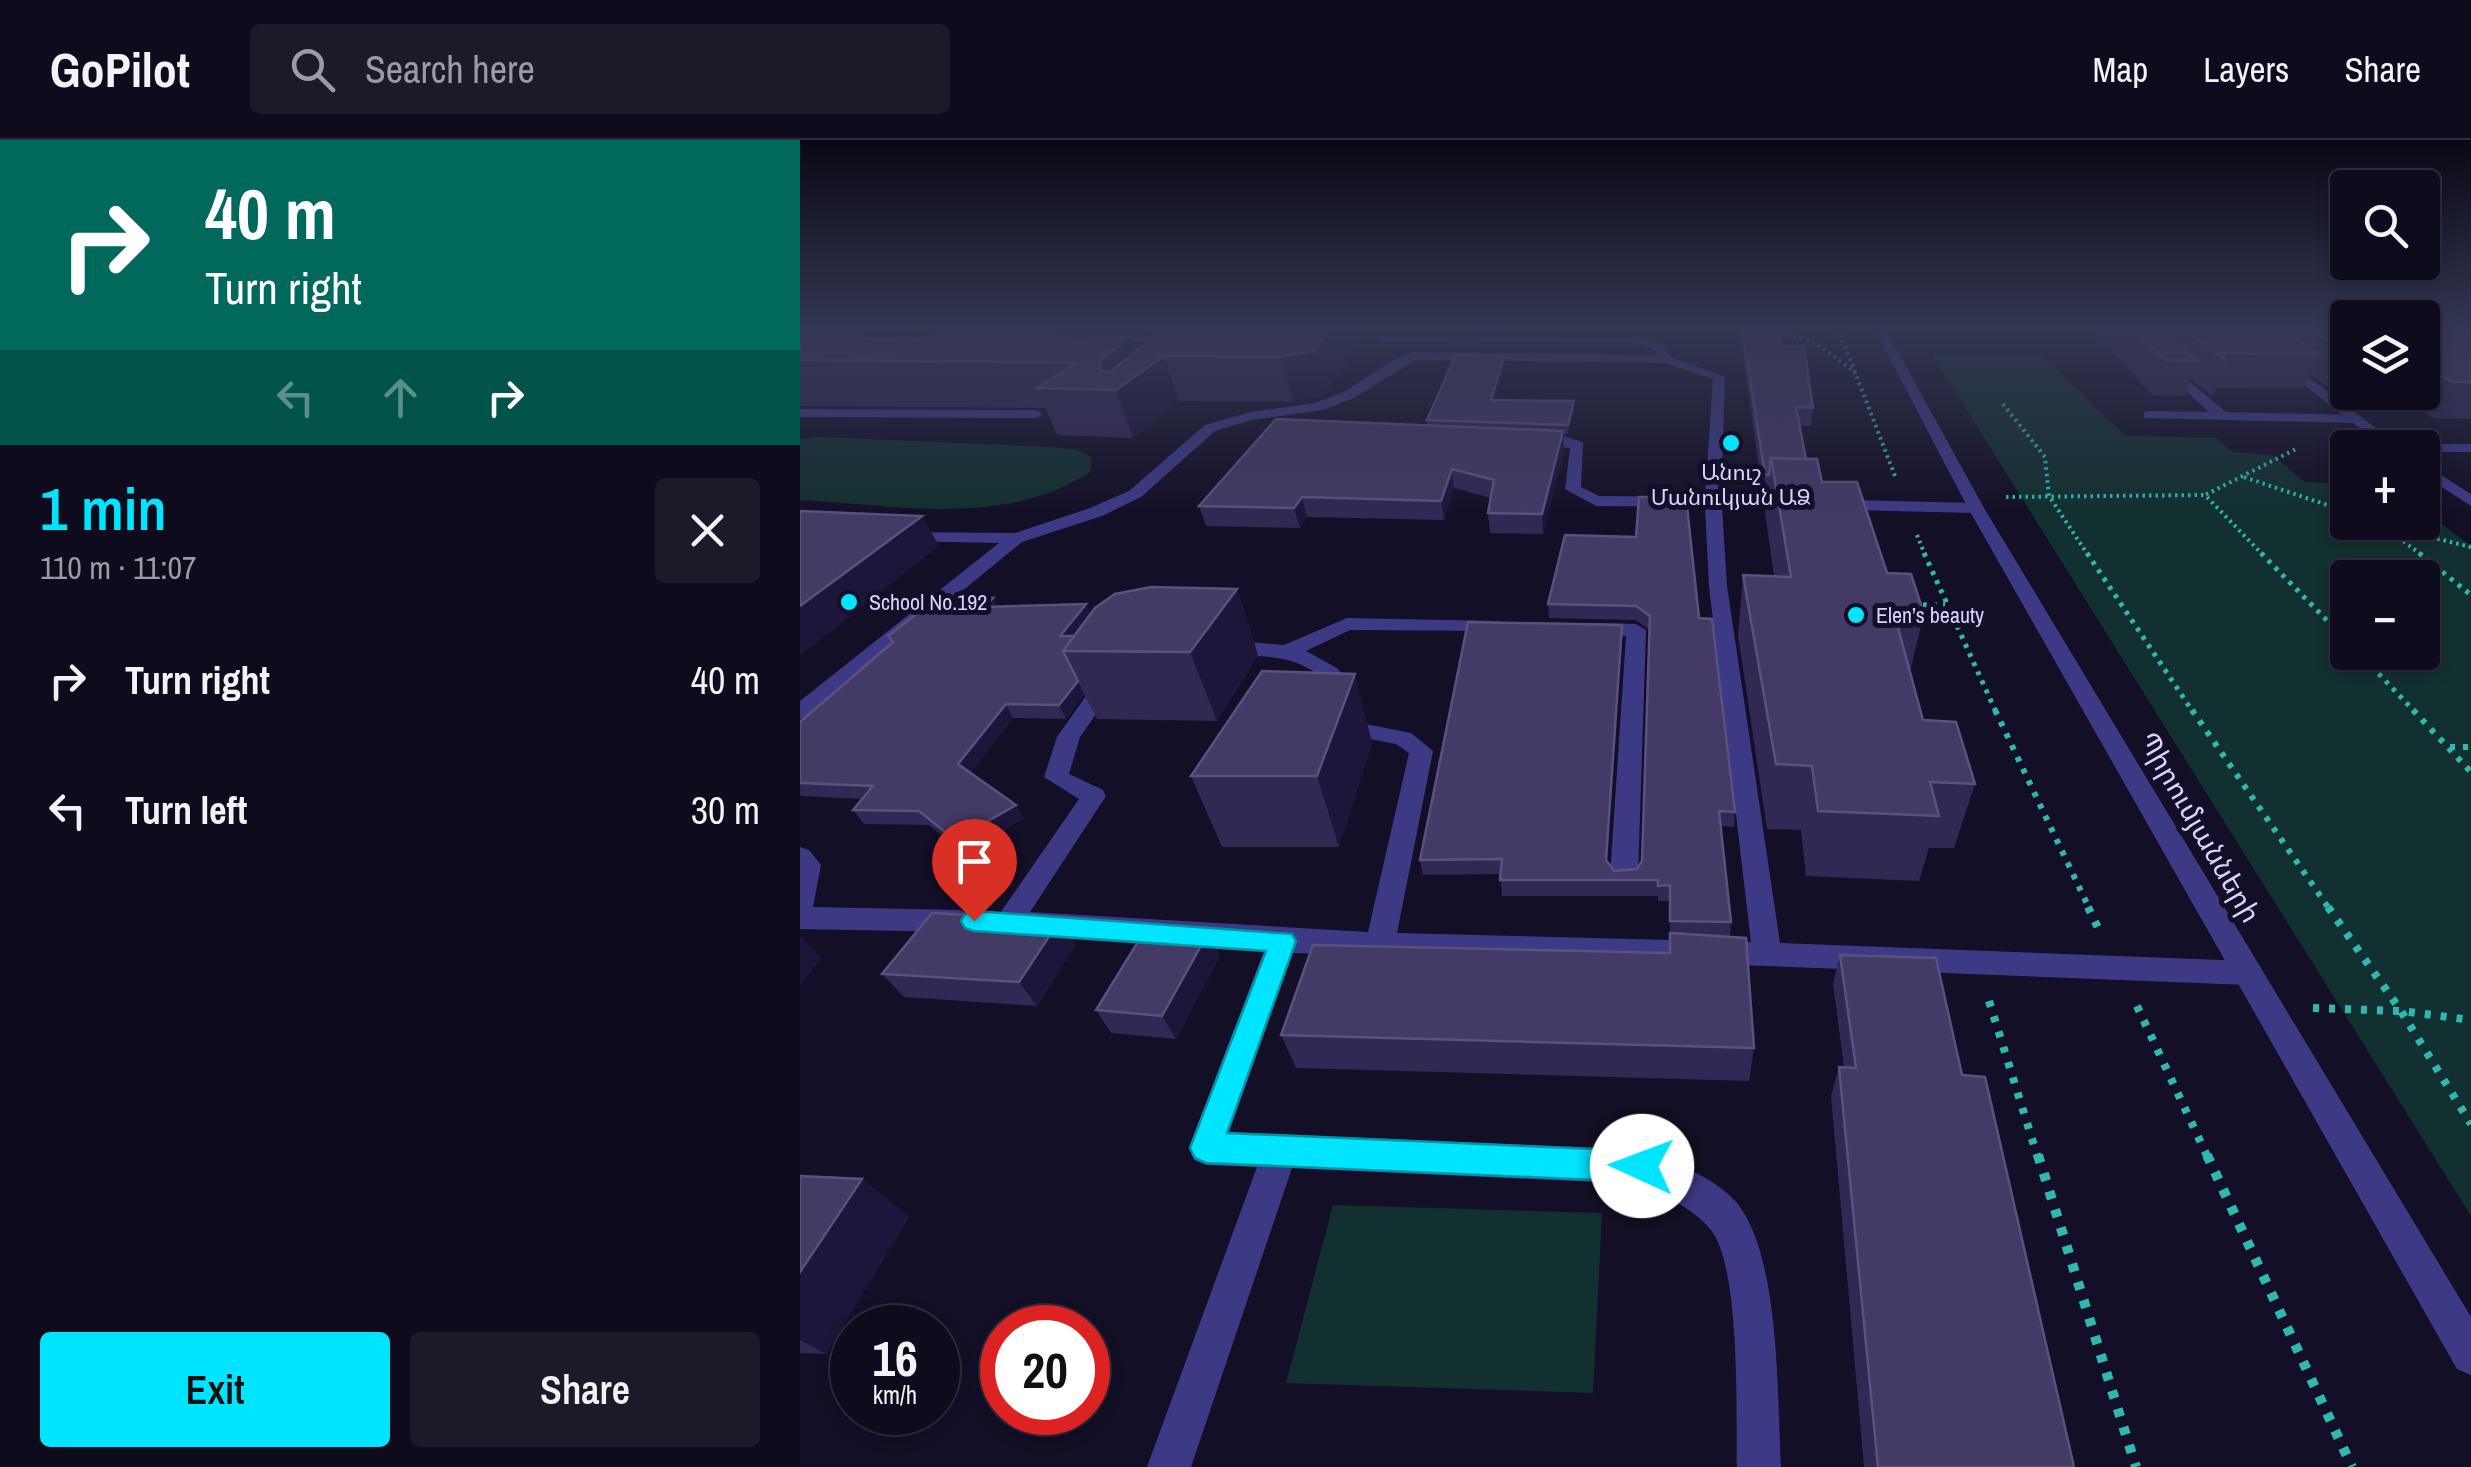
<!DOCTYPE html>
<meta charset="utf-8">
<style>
body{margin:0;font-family:"Archivo Narrow","Noto Sans Armenian",sans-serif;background:#1c1929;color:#f1f3f6;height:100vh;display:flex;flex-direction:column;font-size:38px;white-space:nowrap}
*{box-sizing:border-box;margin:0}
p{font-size:32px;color:#9b9ba3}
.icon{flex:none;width:55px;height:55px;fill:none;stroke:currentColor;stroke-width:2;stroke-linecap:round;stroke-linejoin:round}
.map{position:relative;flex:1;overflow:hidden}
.panel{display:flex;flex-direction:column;background:#0e0b1c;width:800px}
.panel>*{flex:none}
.top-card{background:#00695c;color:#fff;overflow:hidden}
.buttons{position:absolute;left:1530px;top:30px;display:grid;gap:20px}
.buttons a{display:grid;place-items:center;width:110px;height:110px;border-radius:10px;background:#0e0b1c;box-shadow:0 5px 15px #0003,0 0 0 2px #2e2b3b;font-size:50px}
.speed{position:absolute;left:30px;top:1165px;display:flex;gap:20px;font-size:50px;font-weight:700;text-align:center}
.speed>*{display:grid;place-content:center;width:130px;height:130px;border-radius:50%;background:#0e0b1c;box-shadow:0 5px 15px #0003,0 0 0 2px #2e2b3b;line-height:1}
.speed small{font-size:25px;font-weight:400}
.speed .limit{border:15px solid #d22;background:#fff;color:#111}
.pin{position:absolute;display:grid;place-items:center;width:85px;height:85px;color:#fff;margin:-102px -42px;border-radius:50% 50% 50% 0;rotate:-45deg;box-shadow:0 0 10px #0007}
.pin .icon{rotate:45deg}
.me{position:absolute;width:110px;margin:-55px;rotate:272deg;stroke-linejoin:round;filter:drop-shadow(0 0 8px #0008)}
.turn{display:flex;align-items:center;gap:35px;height:210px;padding:0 40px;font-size:45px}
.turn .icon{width:130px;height:130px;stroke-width:2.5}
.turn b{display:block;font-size:70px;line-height:85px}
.lanes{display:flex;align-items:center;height:95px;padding:0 40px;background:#0003;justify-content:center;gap:50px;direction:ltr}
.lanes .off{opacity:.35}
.round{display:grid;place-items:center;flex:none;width:105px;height:105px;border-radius:10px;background:#1c1929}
.summary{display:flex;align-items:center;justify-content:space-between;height:170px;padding:0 40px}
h1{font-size:60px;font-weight:600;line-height:75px;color:#00e5ff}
.cta{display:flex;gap:20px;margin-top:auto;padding:20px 40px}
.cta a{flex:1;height:115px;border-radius:10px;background:#00e5ff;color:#111;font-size:40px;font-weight:600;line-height:115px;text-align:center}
.cta a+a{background:#1c1929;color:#f1f3f6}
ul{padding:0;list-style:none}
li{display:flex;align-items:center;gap:30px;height:130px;padding:0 40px}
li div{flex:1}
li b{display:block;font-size:38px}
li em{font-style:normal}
header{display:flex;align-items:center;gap:60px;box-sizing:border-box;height:140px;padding:0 50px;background:#0e0b1c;border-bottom:2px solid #2e2b3b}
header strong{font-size:48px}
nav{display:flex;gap:55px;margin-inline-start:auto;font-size:35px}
.search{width:700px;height:90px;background:#1c1929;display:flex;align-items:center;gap:25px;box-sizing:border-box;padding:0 35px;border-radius:10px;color:#9b9ba3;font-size:38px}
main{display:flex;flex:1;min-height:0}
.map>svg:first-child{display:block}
.green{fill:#12302f;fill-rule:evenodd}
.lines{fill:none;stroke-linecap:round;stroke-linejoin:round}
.path-far4{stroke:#2fb8b0;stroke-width:4;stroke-dasharray:2.5 4;stroke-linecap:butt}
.path-far3{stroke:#2fb8b0;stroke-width:5;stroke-dasharray:4 6;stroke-linecap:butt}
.path-far2{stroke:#2fb8b0;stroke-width:6;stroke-dasharray:5 8;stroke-linecap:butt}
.path-far1{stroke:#2fb8b0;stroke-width:8;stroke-dasharray:6 10;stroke-linecap:butt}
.path{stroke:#2fb8b0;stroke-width:10;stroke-dasharray:8 11;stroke-linecap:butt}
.service{fill:#3d3a85;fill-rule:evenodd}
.minor{fill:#3d3a85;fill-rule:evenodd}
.tertiary{fill:#3d3a85;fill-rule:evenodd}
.wall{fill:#312854}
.shaded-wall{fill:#1d163a}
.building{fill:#433a66;stroke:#5a527e;stroke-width:2.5}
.route{fill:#00e5ff;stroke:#0095a6;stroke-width:2.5}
.poi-dot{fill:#00e5ff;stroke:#130f26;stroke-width:4}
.labels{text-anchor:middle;stroke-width:10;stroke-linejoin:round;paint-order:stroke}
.far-poi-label{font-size:22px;fill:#d9d4ff;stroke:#130f26;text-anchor:start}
.street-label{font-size:28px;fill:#d9d4ff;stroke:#130f26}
</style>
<header>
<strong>GoPilot</strong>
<div class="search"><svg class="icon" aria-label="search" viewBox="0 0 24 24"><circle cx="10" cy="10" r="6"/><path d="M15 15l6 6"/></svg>Search here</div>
<nav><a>Map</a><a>Layers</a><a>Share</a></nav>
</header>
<main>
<section class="panel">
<div class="top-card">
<div class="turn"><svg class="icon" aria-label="right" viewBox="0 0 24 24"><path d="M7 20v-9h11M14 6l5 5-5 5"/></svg><div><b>40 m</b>Turn right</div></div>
<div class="lanes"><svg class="icon off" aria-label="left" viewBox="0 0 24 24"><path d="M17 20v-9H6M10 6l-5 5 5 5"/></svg><svg class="icon off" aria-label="ahead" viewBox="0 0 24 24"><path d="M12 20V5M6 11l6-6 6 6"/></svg><svg class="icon" aria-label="right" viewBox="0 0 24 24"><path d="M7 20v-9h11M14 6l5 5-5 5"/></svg></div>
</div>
<div class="summary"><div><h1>1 min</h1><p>110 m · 11:07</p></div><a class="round"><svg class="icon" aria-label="close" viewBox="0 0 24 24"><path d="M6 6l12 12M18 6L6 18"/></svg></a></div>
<ul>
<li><svg class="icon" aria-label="right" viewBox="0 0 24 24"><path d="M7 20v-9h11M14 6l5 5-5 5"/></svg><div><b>Turn right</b></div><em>40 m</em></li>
<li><svg class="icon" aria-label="left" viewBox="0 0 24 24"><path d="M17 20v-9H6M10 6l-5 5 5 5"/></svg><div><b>Turn left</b></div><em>30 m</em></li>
</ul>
<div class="cta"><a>Exit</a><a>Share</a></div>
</section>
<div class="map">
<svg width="1671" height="1327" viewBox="0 0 1671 1327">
<rect width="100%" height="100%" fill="#130f26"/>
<path class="green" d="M 1133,216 L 1242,216 L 1326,296 L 1416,298 L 1432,312 L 1473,315 L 1504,342 L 1547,344 L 1548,382 L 1622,382 L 1623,370 L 1671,406 L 1671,1076 ZM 1548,438 L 1622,438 L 1622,512 L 1548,512 Z
M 20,297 L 251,307 L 278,310 L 292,318 L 290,332 C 206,388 95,365 0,360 L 0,299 Z
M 533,1065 L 802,1073 L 793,1253 L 486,1243 Z"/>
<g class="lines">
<path class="path-far4" d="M 969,188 L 1016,203 L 1056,233
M 1038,188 L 1095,336
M 1203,264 L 1245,317 L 1249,356 L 1288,415
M 1444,337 L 1548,372
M 1206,357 L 1405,355
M 1577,382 L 1622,415
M 1593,388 L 1671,407
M 1117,395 L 1125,415
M 1463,415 L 1405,355 L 1498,308"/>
<path class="path-far3" d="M 1124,413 L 1196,572
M 1287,413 L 1393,572
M 1461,413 L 1548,502
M 1619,413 L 1671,455
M 1113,465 L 1145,465
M 1558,512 L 1615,572"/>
<path class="path-far2" d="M 1195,570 L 1290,770
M 1392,570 L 1530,770
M 1613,570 L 1671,632
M 1650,607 L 1671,607"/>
<path class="path-far1" d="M 1288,767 L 1300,792
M 1528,767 L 1601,871 L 1671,984
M 1189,861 L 1238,1018
M 1337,866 L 1408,1018
M 1513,868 L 1601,871 L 1671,880"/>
<path class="path" d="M 1238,1015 L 1336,1327
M 1407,1015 L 1552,1327"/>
<path class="service" d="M 147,192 L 385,196 L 391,199 L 385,202 L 147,198 L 112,205 L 89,217 L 83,213 L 105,200 Z
M 577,196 L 839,198 L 864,205 L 871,217 L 925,237 L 921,357 L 1176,363 L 1184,368 L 1176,373 L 922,367 L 927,446 L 980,803 L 1448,821 L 1459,824 L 1463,833 L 1459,842 L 1448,845 L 967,826 L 492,813 L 429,992 L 842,1010 C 874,1023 913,1036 936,1062 C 981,1115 977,1259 981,1327 L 937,1327 C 936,1275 941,1129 911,1090 C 893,1068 865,1056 840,1044 L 492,1028 L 391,1327 L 347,1327 L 457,1027 L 406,1025 L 394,1020 L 389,1008 L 464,811 L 229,794 L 218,789 L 208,793 L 198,790 L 194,782 L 279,659 L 244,637 L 257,597 L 300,536 L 308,535 L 319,541 L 280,597 L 269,634 L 303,650 L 306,656 L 230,772 L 568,792 L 609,613 L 596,604 L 534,592 L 525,578 L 529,545 C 489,501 434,526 412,506 L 422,500 L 484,505 L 547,478 L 698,481 L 708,487 L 705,491 L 550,490 L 506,511 L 537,528 L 551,544 L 550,581 L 611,593 L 633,611 L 597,793 L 951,802 L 909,446 L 905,367 L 796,366 L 765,349 L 770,308 L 732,304 L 725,300 C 739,292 768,295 783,303 L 781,347 L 799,356 L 905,357 L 913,239 L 865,223 L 615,220 L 554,258 L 523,270 L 452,280 L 415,291 L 341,357 L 302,376 L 222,402 L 8,577 L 0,579 L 0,561 L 199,403 L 100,401 L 94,400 L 94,392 L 215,393 L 290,368 L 329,351 L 405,285 L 451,272 L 515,263 L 544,252 L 593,220 L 613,212 L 858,215 L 855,210 L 834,203 L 581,201 Z
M 1366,222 L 1426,272 L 1557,275 L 1564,279 L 1557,283 L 1344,278 L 1344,272 L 1349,271 L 1409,272 L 1362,229 Z
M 0,269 L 236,270 L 243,274 L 236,278 L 0,277 Z
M 1622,304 L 1671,304 L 1671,312 L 1622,312 L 1622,308 L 1615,308 Z
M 788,483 L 836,484 L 846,490 L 838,736 L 834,743 L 814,743 L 810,736 L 826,496 L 781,493 L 778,489 Z
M 0,707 L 9,710 L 21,725 L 13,767 L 159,770 L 169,773 L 173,781 L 169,789 L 159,792 L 0,789 Z"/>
<path class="minor" d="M 1074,188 L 1085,188 L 1184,368 L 1671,1177 L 1671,1235 L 1657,1229 L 1168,368 Z"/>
<path class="tertiary" d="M 1431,188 L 1444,188 L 1602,308 L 1585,308 Z
M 1622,323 L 1671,354 L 1671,366 L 1622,334 Z"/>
</g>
<path class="wall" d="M 0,188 L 103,197 L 99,199 L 284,202 L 330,197 L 335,212 L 360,192 L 159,188 L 561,188 L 563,202 L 523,256 L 493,262 L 379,261 L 333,298 L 257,295 L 245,268 L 0,266 Z
M 670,188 L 717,188 L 715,193 L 670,192 Z
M 939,188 L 981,188 L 981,206 L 1013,268 L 1011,286 L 1000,286 L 1006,319 L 1087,433 L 1124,474 L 1110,532 L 1123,580 L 1175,644 L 1154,708 L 1129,708 L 1119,741 L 1006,736 L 1001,690 L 967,689 L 938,495 L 943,435 L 974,436 L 965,372 L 967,355 L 963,355 Z
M 1290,188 L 1548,188 L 1548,250 L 1531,249 L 1510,234 L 1503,249 L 1416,248 L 1413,256 L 1391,239 L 1385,256 L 1352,255 Z
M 1622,188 L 1645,188 L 1641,192 L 1671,188 L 1671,279 L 1633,278 L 1593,252 L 1622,252 Z
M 705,225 L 694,260 L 774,270 L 768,294 L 763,294 L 764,310 L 743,394 L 690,393 L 688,373 L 691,358 L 654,348 L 644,380 L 507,377 L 500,388 L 406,386 L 399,366 L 628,286 L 627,280 Z
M 765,395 L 899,478 L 935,672 L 934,687 L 921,686 L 931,782 L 930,797 L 954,908 L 949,941 L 496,928 L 481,895 L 870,813 L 870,761 L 858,761 L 858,756 L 702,756 L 700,734 L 623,735 L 620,720 L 822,485 L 807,722 L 814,731 L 837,729 L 842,721 L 849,490 L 836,480 L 749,478 L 748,464 Z
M 437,449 L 458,515 L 417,581 L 297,579 L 284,554 L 266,579 L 213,578 L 171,632 L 224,678 L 164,713 L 129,685 L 64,684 L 53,670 L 63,659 L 0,656 L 0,582 L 93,503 L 88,496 L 193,458 L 198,467 L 286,464 L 291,474 Z
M 572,603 L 539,707 L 422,707 L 391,636 Z
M 276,804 L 237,866 L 104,857 L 82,834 Z
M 1040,815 L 1162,935 L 1274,1327 L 1064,1327 L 1031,956 L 1039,927 L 1044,927 L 1033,844 Z
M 420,816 L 376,899 L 311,893 L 296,870 Z
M 0,1036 L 62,1039 L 109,1077 L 26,1214 L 0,1213 Z"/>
<path class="shaded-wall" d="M 46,188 L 146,188 L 103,197 L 67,219 Z
M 532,188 L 561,188 L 563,202 L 523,256 L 493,262 L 481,217 Z
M 330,197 L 342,231 L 364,216 L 379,261 L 333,298 L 316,250 L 300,231 L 301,220 Z
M 704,216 L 705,225 L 691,269 L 691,260 Z
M 774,261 L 774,270 L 768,294 L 768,285 Z
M 763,291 L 764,310 L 743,394 L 742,374 Z
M 652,329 L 654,348 L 644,380 L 641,361 Z
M 502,357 L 507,377 L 500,388 L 494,368 Z
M 122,376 L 139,406 L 0,516 L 0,466 Z
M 437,449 L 458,515 L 417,581 L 390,512 Z
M 193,458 L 200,471 L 184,467 Z
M 286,464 L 292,476 L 267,509 L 260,496 Z
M 822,485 L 822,500 L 806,736 L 806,720 Z
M 555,534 L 572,603 L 539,707 L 517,636 Z
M 278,541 L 284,554 L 266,579 L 259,565 Z
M 206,564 L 213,578 L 167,637 L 158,624 Z
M 216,665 L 224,678 L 164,713 L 155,700 Z
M 260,780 L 276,804 L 237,866 L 219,842 Z
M 408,793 L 420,816 L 376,899 L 362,876 Z
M 0,796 L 21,818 L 0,846 Z
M 62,1039 L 109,1077 L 26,1214 L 0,1200 L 0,1132 Z"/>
<path class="building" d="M 0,188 L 46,188 L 68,199 L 284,202 L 330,197 L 301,220 L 300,231 L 310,232 L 364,188 L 532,188 L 513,211 L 481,217 L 364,216 L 316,250 L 237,248 L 276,223 L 0,220 Z
M 942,188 L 981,188 L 981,206 L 1004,206 L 1013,268 L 996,267 L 1006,319 L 971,318 L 969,335 L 965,335 Z
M 1332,188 L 1364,188 L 1362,192 L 1398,221 L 1365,220 Z
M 1381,188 L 1482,188 L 1519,215 L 1419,213 L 1427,221 Z
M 1509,188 L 1548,188 L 1548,215 Z
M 1622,188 L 1637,188 L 1637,192 L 1643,192 L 1646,188 L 1671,188 L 1671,242 L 1653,242 L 1622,224 Z
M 655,216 L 704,216 L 691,260 L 774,261 L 768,285 L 627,280 Z
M 476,279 L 763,291 L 742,374 L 688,373 L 694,340 L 652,329 L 641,361 L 502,357 L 494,368 L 399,366 Z
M 971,318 L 1017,319 L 1022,342 L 1057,342 L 1087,433 L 1111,434 L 1124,474 L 1094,473 L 1123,580 L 1156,582 L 1175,644 L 1130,642 L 1139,676 L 1018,671 L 1012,626 L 976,624 L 943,435 L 991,437 Z
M 839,357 L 886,357 L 899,478 L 912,479 L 935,672 L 919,671 L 931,782 L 870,781 L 870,745 L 858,746 L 858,740 L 700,740 L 702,719 L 620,720 L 668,482 L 822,485 L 806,720 L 814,731 L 837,729 L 842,721 L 850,476 L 836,466 L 748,464 L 765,395 L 836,397 Z
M 0,371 L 122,376 L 0,466 Z
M 351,447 L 437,449 L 390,512 L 263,511 L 295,468 L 315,454 Z
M 137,458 L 193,458 L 184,467 L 286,464 L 260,496 L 274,496 L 263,511 L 278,541 L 259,565 L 206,564 L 158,624 L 216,665 L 155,700 L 119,671 L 53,670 L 73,646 L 0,643 L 0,582 L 93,502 L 88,496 Z
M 462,531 L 555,534 L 517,636 L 391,636 Z
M 132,773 L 260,780 L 219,842 L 82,834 Z
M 347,787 L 408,793 L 362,876 L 296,870 Z
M 870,793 L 946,798 L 954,908 L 481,895 L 513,805 L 870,813 Z
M 1040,815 L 1136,818 L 1162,935 L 1185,937 L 1274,1327 L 1078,1327 L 1039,927 L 1056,928 Z
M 0,1036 L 62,1039 L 0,1132 Z"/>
<linearGradient id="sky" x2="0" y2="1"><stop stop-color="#0a0815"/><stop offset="0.5" stop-color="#333752"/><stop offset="1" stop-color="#333752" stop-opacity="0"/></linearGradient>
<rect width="1671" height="374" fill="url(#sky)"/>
<path class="route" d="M 174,771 L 492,794 L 496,801 L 427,993 L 842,1011 L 853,1015 L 858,1026 L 853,1038 L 842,1042 L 406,1023 L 395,1018 L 390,1008 L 466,811 L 174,791 L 165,788 L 161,781 L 165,774 Z"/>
<g class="poi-dot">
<circle cx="931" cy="303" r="10"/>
<circle cx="49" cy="462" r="10"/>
<circle cx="1056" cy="475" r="10"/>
</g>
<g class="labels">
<g class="far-poi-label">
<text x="931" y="340" text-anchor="middle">Անուշ<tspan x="931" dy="25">Մանուկյան ԱՁ</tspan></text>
<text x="69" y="470">School No.192</text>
<text x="1076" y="483">Elen’s beauty</text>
</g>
<g class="street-label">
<text transform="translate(1400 687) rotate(60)" y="10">Պիրումյանների</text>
</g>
</g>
</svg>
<div class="buttons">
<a><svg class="icon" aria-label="search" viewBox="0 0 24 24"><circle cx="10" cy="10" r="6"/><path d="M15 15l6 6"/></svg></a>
<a><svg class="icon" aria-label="layers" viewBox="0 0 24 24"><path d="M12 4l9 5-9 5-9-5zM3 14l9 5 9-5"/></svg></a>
<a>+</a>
<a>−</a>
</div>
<div class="speed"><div>16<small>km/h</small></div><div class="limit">20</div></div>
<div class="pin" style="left:174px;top:781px;background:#d93025"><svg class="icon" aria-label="arrive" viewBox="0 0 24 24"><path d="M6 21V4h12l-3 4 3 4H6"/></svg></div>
<svg class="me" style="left:842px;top:1026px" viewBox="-20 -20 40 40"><circle r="19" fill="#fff"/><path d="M0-13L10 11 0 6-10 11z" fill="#00e5ff"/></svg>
</div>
</main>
